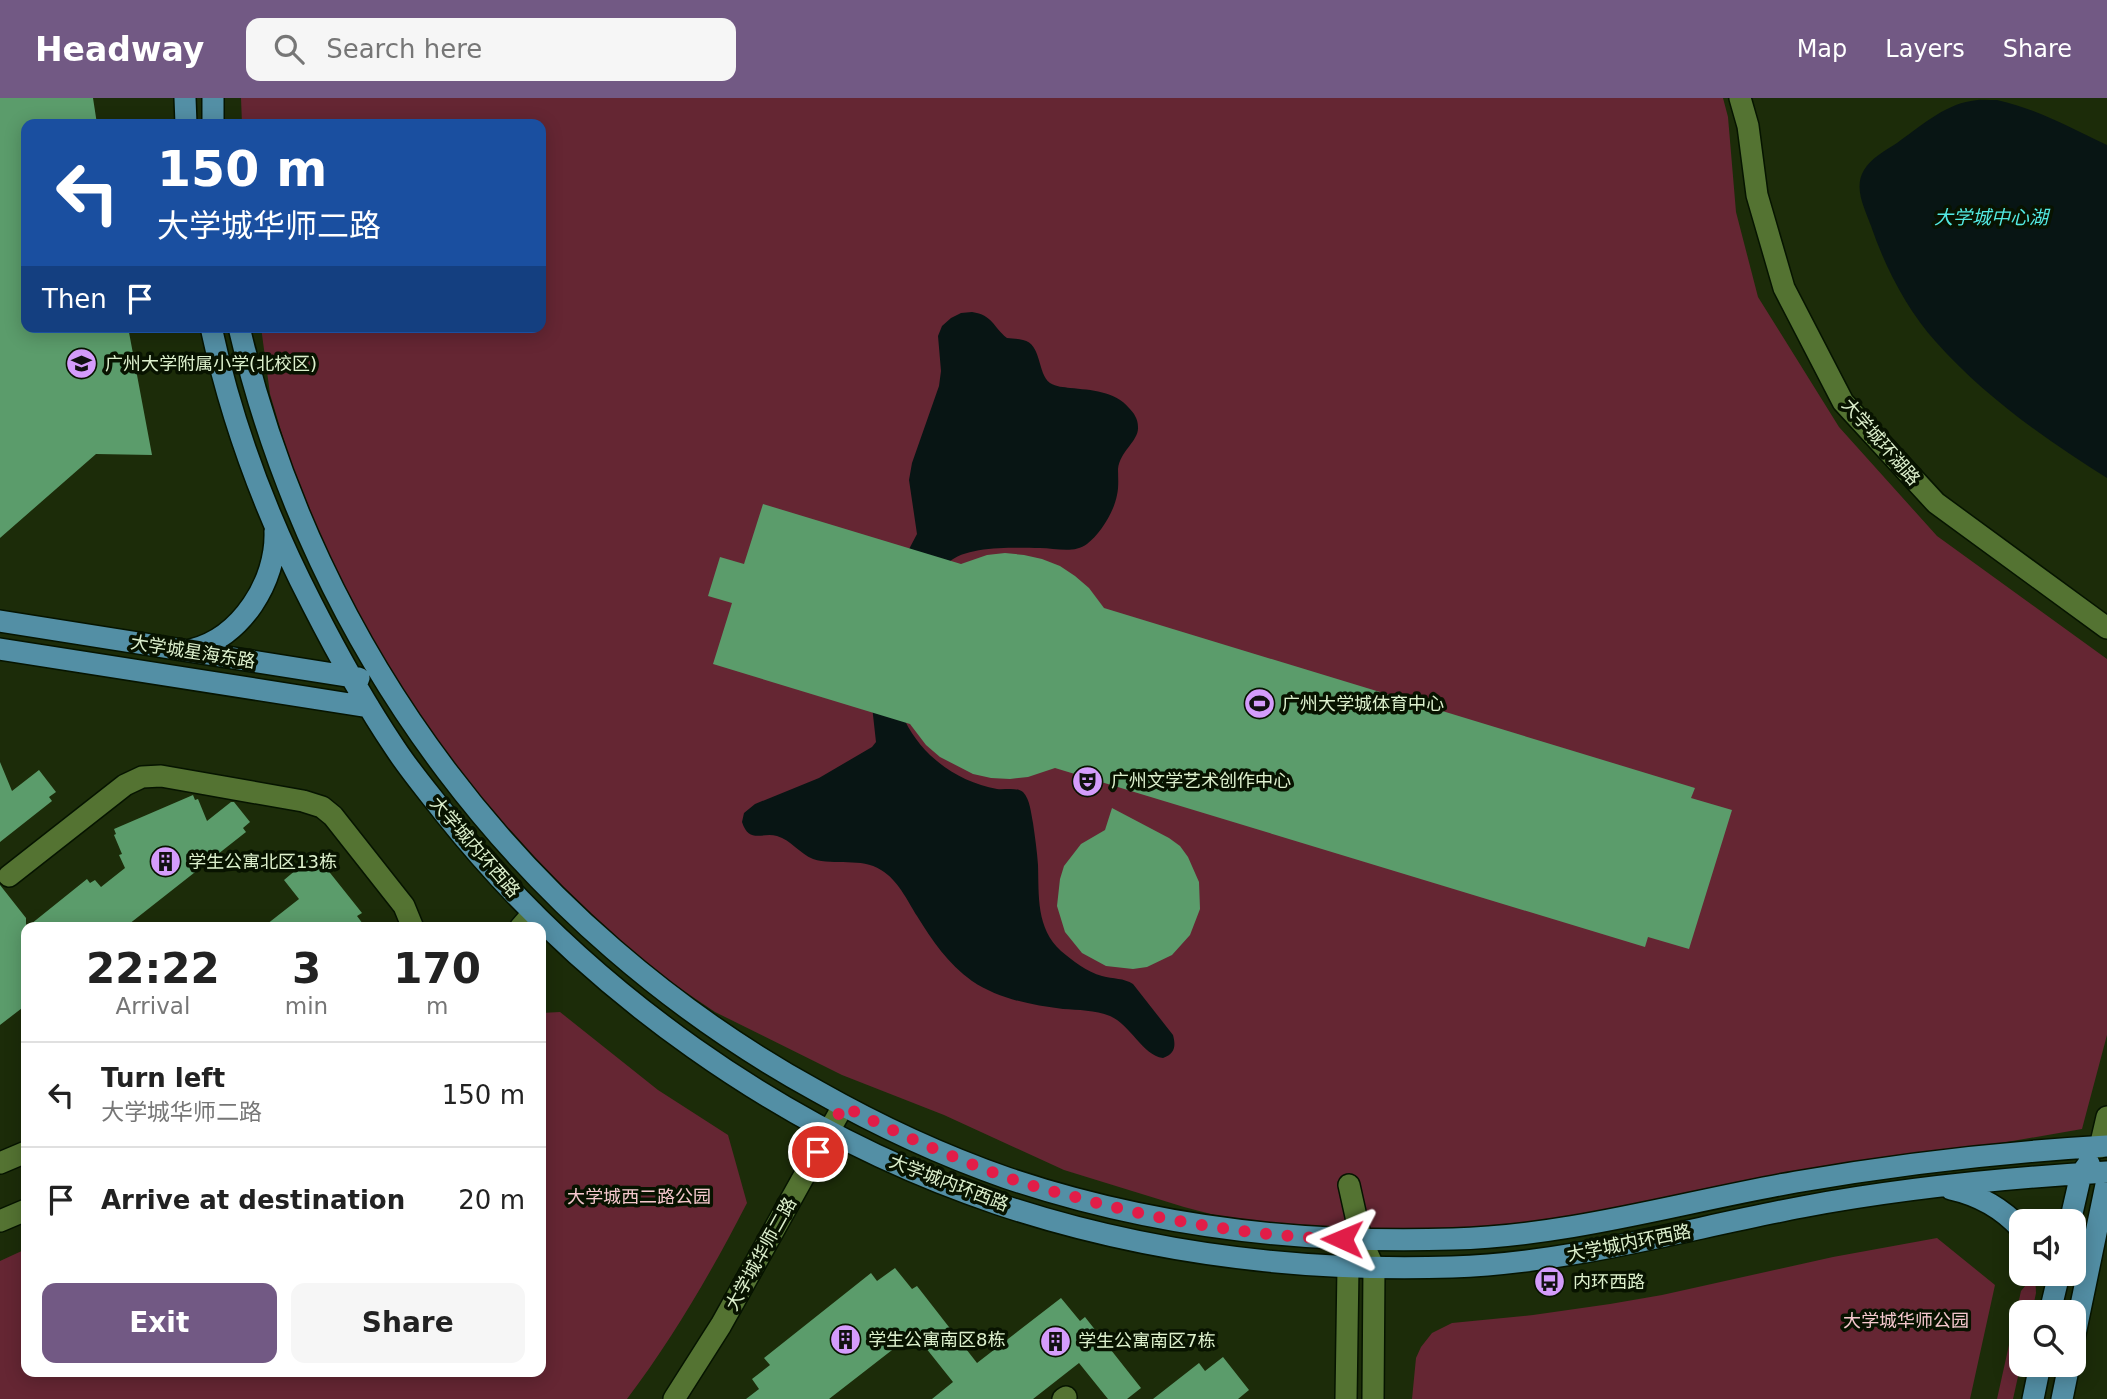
<!DOCTYPE html>
<meta charset="utf-8">
<style>
body{margin:0;font-family:"DejaVu Sans","Noto Sans SC",sans-serif;background:#f6f6f6;color:#222;height:100vh;display:flex;flex-direction:column;font-size:26px;white-space:nowrap}
*{box-sizing:border-box;margin:0}
p{font-size:23px;color:#767676}
.icon{flex:none;width:38px;height:38px;fill:none;stroke:currentColor;stroke-width:2;stroke-linecap:round;stroke-linejoin:round}
.map{position:relative;flex:1;overflow:hidden}
.sheet{position:absolute;left:21px;top:824px;width:525px;height:455px;display:flex;flex-direction:column;background:#fff;border-radius:14px;box-shadow:0 4px 18px #0003}
.sheet>*{flex:none}
.hud{position:absolute;left:21px;top:21px;width:525px;height:214px;border-radius:14px;box-shadow:0 4px 18px #0003;background:#1a4fa0;color:#fff;overflow:hidden}
.buttons{position:absolute;left:2009px;top:1111px;display:grid;gap:14px}
.buttons a{display:grid;place-items:center;width:77px;height:77px;border-radius:14px;background:#fff;box-shadow:0 4px 18px #0003;font-size:35px}
.pin{position:absolute;display:grid;place-items:center;width:60px;height:60px;color:#fff;margin:-30px;border:4px solid #fff;border-radius:50%;box-shadow:0 2px 7px #0007}
.me{position:absolute;width:77px;margin:-38px;rotate:271deg;stroke-linejoin:round;filter:drop-shadow(0 0 5px #0008)}
.turn{display:flex;align-items:center;gap:24px;height:147px;padding:0 21px;font-size:32px}
.turn .icon{width:91px;height:91px;stroke-width:2.5}
.turn b{display:block;font-size:49px;line-height:60px}
.then{display:flex;align-items:center;height:66px;padding:0 21px;background:#0003;gap:14px;font-size:26px}
.eta{display:flex;justify-content:space-evenly;align-items:center;height:119px;text-align:center}
.eta b{font-size:42px;font-weight:700;line-height:49px}
.primary-button{display:flex;gap:14px;margin-top:auto;padding:14px 21px}
.primary-button a{flex:1;height:80px;border-radius:14px;background:#725984;color:#fff;font-size:28px;font-weight:700;line-height:80px;text-align:center}
.primary-button a+a{background:#f6f6f6;color:#222}
ul{padding:0;list-style:none}
li{display:flex;align-items:center;gap:21px;height:105px;padding:0 21px;border-top:2px solid #e0e0e0}
li div{flex:1}
li b{display:block;font-size:26px}
li em{font-style:normal}
header{display:flex;align-items:center;gap:42px;box-sizing:border-box;height:98px;padding:0 35px;background:#725984;color:#fff}
header strong{font-size:33px}
nav{display:flex;gap:38px;margin-inline-start:auto;font-size:24px}
.search{width:490px;height:63px;background:#f6f6f6;display:flex;align-items:center;gap:18px;box-sizing:border-box;padding:0 24px;border-radius:14px;color:#767676;font-size:26px}
.map>svg:first-child{display:block}
.green{fill:#652633}
.water{fill:#081514}
.building{fill:#5b9c6b}
.lines{fill:none;stroke-linecap:round;stroke-linejoin:round}
.minor-casing{stroke:#061400;stroke-width:24}
.major-casing{stroke:#061400;stroke-width:24}
.minor{stroke:#547332;stroke-width:21}
.major{stroke:#538fa5;stroke-width:21}
.route{stroke:#e11d48;stroke-width:12;stroke-dasharray:0 21.6}
.labels{text-anchor:middle;stroke-width:7;stroke-linejoin:round;paint-order:stroke}
.poi-label{font-size:18px;fill:#ddf0cd;stroke:#081300;text-anchor:start}
.street-label{font-size:18px;fill:#ddf0cd;stroke:#081300}
.park-label{font-size:18px;fill:#f5c8cd;stroke:#081300}
.water-label{font-size:19px;font-style:italic;fill:#53eae3;stroke:#081300}
</style>
<header>
<strong>Headway</strong>
<div class="search"><svg class="icon" aria-label="search" viewBox="0 0 24 24"><circle cx="10" cy="10" r="6"/><path d="M15 15l6 6"/></svg>Search here</div>
<nav><a>Map</a><a>Layers</a><a>Share</a></nav>
</header>
<div class="map">
<svg width="2107" height="1301" viewBox="0 0 2107 1301">
<rect width="100%" height="100%" fill="#1c2c09"/>
<path class="green" d="M 241,0 L 1723,0 L 1728,19 L 1736,114 L 1758,199 L 1839,329 L 1937,438 L 2107,561 L 2107,937 L 2082,1031 L 1424,1145 L 1299,1139 L 1184,1109 L 1064,1072 L 944,1017 L 842,977 L 715,914 L 641,864 L 546,778 L 440,651 L 320,463 L 270,296 L 261,229 L 541,229 L 541,26 L 242,26 Z
M 560,914 L 658,992 L 728,1037 L 747,1105 C 712,1173 673,1240 627,1301 L 0,1301 L 0,1163 L 26,1151 L 26,1274 L 541,1274 L 541,915 Z
M 1937,1140 L 1995,1187 L 1970,1301 L 1412,1301 L 1416,1260 L 1421,1249 L 1432,1235 L 1452,1225 L 1533,1217 L 1610,1206 L 1662,1197 L 1833,1159 Z
M 2035,1176 L 2036,1195 L 2032,1214 L 2021,1214 L 2021,1265 L 2013,1301 L 1997,1301 L 2021,1193 Z"/>
<path class="water" d="M 1997,2 C 2040,12 2068,29 2107,47 L 2107,380 C 2046,342 1984,298 1936,244 C 1907,212 1885,169 1871,128 C 1865,111 1853,90 1864,72 C 1871,60 1886,52 1897,45 C 1918,30 1944,7 1971,3 C 1979,1 1989,2 1997,2 Z
M 972,214 C 993,217 993,229 1007,240 C 1012,241 1017,240 1023,242 C 1042,246 1037,275 1050,285 C 1056,289 1064,289 1070,290 C 1091,292 1115,293 1129,310 C 1134,315 1138,321 1138,329 C 1139,343 1120,353 1118,371 C 1118,379 1119,388 1117,397 C 1114,414 1100,436 1087,446 C 1074,456 1055,450 1040,450 C 1015,450 967,447 948,465 L 905,623 C 923,659 958,684 997,691 C 1004,692 1017,689 1023,694 C 1030,701 1031,715 1033,725 C 1035,739 1037,753 1038,767 C 1039,798 1036,830 1061,853 C 1073,863 1087,874 1102,878 C 1113,881 1124,880 1133,886 L 1173,937 C 1176,948 1175,956 1163,960 C 1142,957 1131,927 1110,918 C 1095,912 1078,912 1063,911 C 1031,907 999,901 972,883 C 948,866 932,842 917,818 C 907,802 898,782 881,772 C 861,759 835,768 813,761 C 800,756 791,742 777,738 C 762,734 749,746 742,724 L 744,715 L 755,706 L 819,680 L 872,649 L 876,644 L 872,608 L 898,472 L 917,436 L 909,382 L 912,365 L 939,288 L 941,273 L 938,238 L 942,228 L 951,220 L 961,215 Z"/>
<path class="building" d="M 0,0 L 93,0 L 97,26 L 26,26 L 26,229 L 128,229 L 152,357 L 96,356 L 0,440 Z
M 763,406 L 961,466 L 987,457 L 1005,455 L 1024,457 L 1042,461 L 1060,468 L 1075,478 L 1089,490 L 1104,510 L 1695,690 L 1691,700 L 1732,712 L 1689,851 L 1648,839 L 1645,849 L 1055,670 L 1028,679 L 1010,681 L 991,680 L 973,676 L 940,659 L 926,647 L 910,626 L 713,566 L 732,505 L 708,498 L 720,459 L 744,466 Z
M 0,664 L 12,693 L 39,672 L 56,694 L 49,699 L 52,703 L 0,744 Z
M 193,697 L 195,702 L 198,701 L 207,723 L 231,704 L 234,704 L 250,724 L 243,730 L 246,734 L 124,830 L 26,830 L 87,781 L 90,785 L 95,782 L 101,789 L 125,770 L 119,757 L 122,756 L 114,737 L 116,736 L 114,731 Z
M 1112,710 L 1169,740 L 1180,748 L 1188,759 L 1199,784 L 1200,811 L 1190,837 L 1172,857 L 1147,869 L 1133,871 L 1106,868 L 1082,855 L 1065,834 L 1057,808 L 1060,781 L 1064,768 L 1081,746 L 1105,732 Z
M 315,756 L 362,815 L 357,818 L 366,830 L 262,830 L 299,801 L 284,782 Z
M 0,787 L 26,820 L 26,907 L 0,927 Z
M 895,1170 L 912,1191 L 917,1188 L 977,1265 L 1061,1200 L 1080,1223 L 1085,1219 L 1141,1290 L 1127,1301 L 1108,1301 L 1079,1265 L 1033,1301 L 932,1301 L 953,1284 L 914,1235 L 829,1301 L 746,1301 L 759,1291 L 752,1281 L 770,1267 L 764,1260 L 871,1175 L 877,1183 Z
M 1223,1259 L 1249,1292 L 1238,1301 L 1153,1301 L 1199,1265 L 1205,1273 Z"/>
<g class="lines">
<defs>
<path id="minor" d="M 1740,0 L 1748,28 L 1757,97 L 1784,190 L 1843,304 L 1936,405 L 2107,530
M 9,778 L 125,687 L 142,679 L 161,678 L 303,703 L 322,709 L 333,718 L 404,808 L 413,830
M 520,830 L 533,815
M 2100,1049 L 2107,1019
M 0,1065 L 26,1054
M 1349,1087 L 1361,1141 L 1374,1170 L 1373,1301
M 0,1123 L 26,1112
M 674,1301 L 721,1227 L 843,1008
M 1063,1301 L 1066,1299
M 1346,1301 L 1348,1169 L 1355,1153"/>
<path id="major" d="M 185,0 L 186,26
M 213,0 L 213,26
M 211,229 C 232,326 267,419 312,506 C 337,555 364,604 395,650 C 410,673 428,694 445,716 C 585,892 784,1034 998,1106 C 1145,1155 1298,1174 1452,1169 C 1572,1165 1685,1131 1802,1109 C 1902,1090 2005,1080 2107,1074
M 239,229 C 315,555 524,832 817,993 C 877,1027 941,1057 1007,1080 C 1152,1129 1300,1146 1453,1141 C 1569,1138 1682,1104 1796,1084 C 1899,1066 2003,1054 2107,1048
M 0,523 L 359,580
M 0,551 L 369,609
M 191,552 C 241,540 277,483 275,433
M 1951,1091 C 1978,1097 2002,1110 2021,1131
M 2070,1124 L 2081,1076 L 2089,1065
M 2050,1214 L 2059,1176
M 2074,1241 L 2107,1082
M 2033,1301 L 2040,1267
M 2062,1301 L 2069,1267"/>
</defs>
<use href="#minor" class="minor-casing"/>
<use href="#major" class="major-casing"/>
<use href="#minor" class="minor"/>
<use href="#major" class="major"/>
</g>
<g class="lines">
<path class="route" d="M 818,1054 L 843,1008 C 895,1034 948,1058 1003,1078 C 1027,1087 1051,1093 1075,1099 C 1162,1123 1251,1138 1342,1141"/>
</g>
<defs>
<symbol id="school-disc" viewBox="-11 -11 22 22"><circle r="9.5" fill="#d49cfb" stroke="#081300"/><path d="M0-5L7-2L0 1L-7-2ZM-4 1L0 2.5L4 1V4Q0 6-4 4Z" fill="#111"/></symbol>
<symbol id="stadium-disc" viewBox="-11 -11 22 22"><circle r="9.5" fill="#d49cfb" stroke="#081300"/><path d="M0-5a6.5 5 0 1 0 0 10a6.5 5 0 1 0 0-10ZM-3.5-1.8h7v3.6h-7Z" fill="#111"/></symbol>
<symbol id="theatre-disc" viewBox="-11 -11 22 22"><circle r="9.5" fill="#d49cfb" stroke="#081300"/><path d="M-5-5.5Q0-4 5-5.5V0Q5 5 0 6Q-5 5-5 0ZM-3.3-2.5H-1v1.5H-3.3ZM1-2.5H3.3v1.5H1ZM-2.8 1Q0 5.5 2.8 1Z" fill="#111"/></symbol>
<symbol id="building-disc" viewBox="-11 -11 22 22"><circle r="9.5" fill="#d49cfb" stroke="#081300"/><path d="M-4-6H4V6H1V3H-1V6H-4ZM-2.5-4.3h1.7v1.8h-1.7ZM.8-4.3h1.7v1.8H.8ZM-2.5-1h1.7V.8h-1.7ZM.8-1h1.7V.8H.8Z" fill="#111"/></symbol>
<symbol id="bus-disc" viewBox="-11 -11 22 22"><circle r="9.5" fill="#d49cfb" stroke="#081300"/><path d="M-5-6H5V4H4V6H2V4H-2V6H-4V4H-5ZM-3.5-4V0h7V-4ZM-3.5 1.2v1.5H-2V1.2ZM2 1.2v1.5H3.5V1.2Z" fill="#111"/></symbol>
</defs>
<g fill-rule="evenodd">
<use href="#school-disc" x="64" y="248" width="35" height="35"/>
<use href="#stadium-disc" x="1242" y="588" width="35" height="35"/>
<use href="#theatre-disc" x="1070" y="666" width="35" height="35"/>
<use href="#building-disc" x="148" y="746" width="35" height="35"/>
<use href="#bus-disc" x="1532" y="1166" width="35" height="35"/>
<use href="#building-disc" x="828" y="1224" width="35" height="35"/>
<use href="#building-disc" x="1038" y="1226" width="35" height="35"/>
</g>
<g class="labels">
<g class="poi-label">
<text x="105" y="272">广州大学附属小学(北校区)</text>
<text x="1282" y="612">广州大学城体育中心</text>
<text x="1111" y="689">广州文学艺术创作中心</text>
<text x="188" y="770">学生公寓北区13栋</text>
<text x="1573" y="1190">内环西路</text>
<text x="868" y="1248">学生公寓南区8栋</text>
<text x="1078" y="1249">学生公寓南区7栋</text>
</g>
<g class="street-label">
<text transform="translate(1881 344) rotate(49)" y="6">大学城环湖路</text>
<text transform="translate(193 554) rotate(9)" y="6">大学城星海东路</text>
<text transform="translate(475 749) rotate(49)" y="6">大学城内环西路</text>
<text transform="translate(949 1085) rotate(21)" y="6">大学城内环西路</text>
<text transform="translate(1629 1145) rotate(-11)" y="6">大学城内环西路</text>
<text transform="translate(761 1156) rotate(-61)" y="6">大学城华师二路</text>
</g>
<g class="park-label">
<text x="639" y="1105">大学城西二路公园</text>
<text x="1906" y="1229">大学城华师公园</text>
</g>
<g class="water-label">
<text x="1991" y="126">大学城中心湖</text>
</g>
</g>
</svg>
<div class="buttons">
<a><svg class="icon" aria-label="sound" viewBox="0 0 24 24"><path d="M4 9h4l5-4v14l-5-4H4zM17 9q2 3 0 6"/></svg></a>
<a><svg class="icon" aria-label="search" viewBox="0 0 24 24"><circle cx="10" cy="10" r="6"/><path d="M15 15l6 6"/></svg></a>
</div>
<div class="pin" style="left:818px;top:1054px;background:#d93025"><svg class="icon" aria-label="arrive" viewBox="0 0 24 24"><path d="M6 21V4h12l-3 4 3 4H6"/></svg></div>
<svg class="me" style="left:1342px;top:1141px" viewBox="-20 -20 40 40"><path d="M0-17L14 15 0 8-14 15z" fill="#e11d48" stroke="#fff" stroke-width="4"/></svg>
<div class="hud">
<div class="turn"><svg class="icon" aria-label="left" viewBox="0 0 24 24"><path d="M17 20v-9H6M10 6l-5 5 5 5"/></svg><div><b>150 m</b>大学城华师二路</div></div>
<div class="then">Then<svg class="icon" aria-label="arrive" viewBox="0 0 24 24"><path d="M6 21V4h12l-3 4 3 4H6"/></svg></div>
</div>
<section class="sheet">
<div class="eta">
<div><b>22:22</b><p>Arrival</p></div>
<div><b>3</b><p>min</p></div>
<div><b>170</b><p>m</p></div>
</div>
<ul>
<li><svg class="icon" aria-label="left" viewBox="0 0 24 24"><path d="M17 20v-9H6M10 6l-5 5 5 5"/></svg><div><b>Turn left</b><p>大学城华师二路</p></div><em>150 m</em></li>
<li><svg class="icon" aria-label="arrive" viewBox="0 0 24 24"><path d="M6 21V4h12l-3 4 3 4H6"/></svg><div><b>Arrive at destination</b></div><em>20 m</em></li>
</ul>
<div class="primary-button"><a>Exit</a><a>Share</a></div>
</section>
</div>
